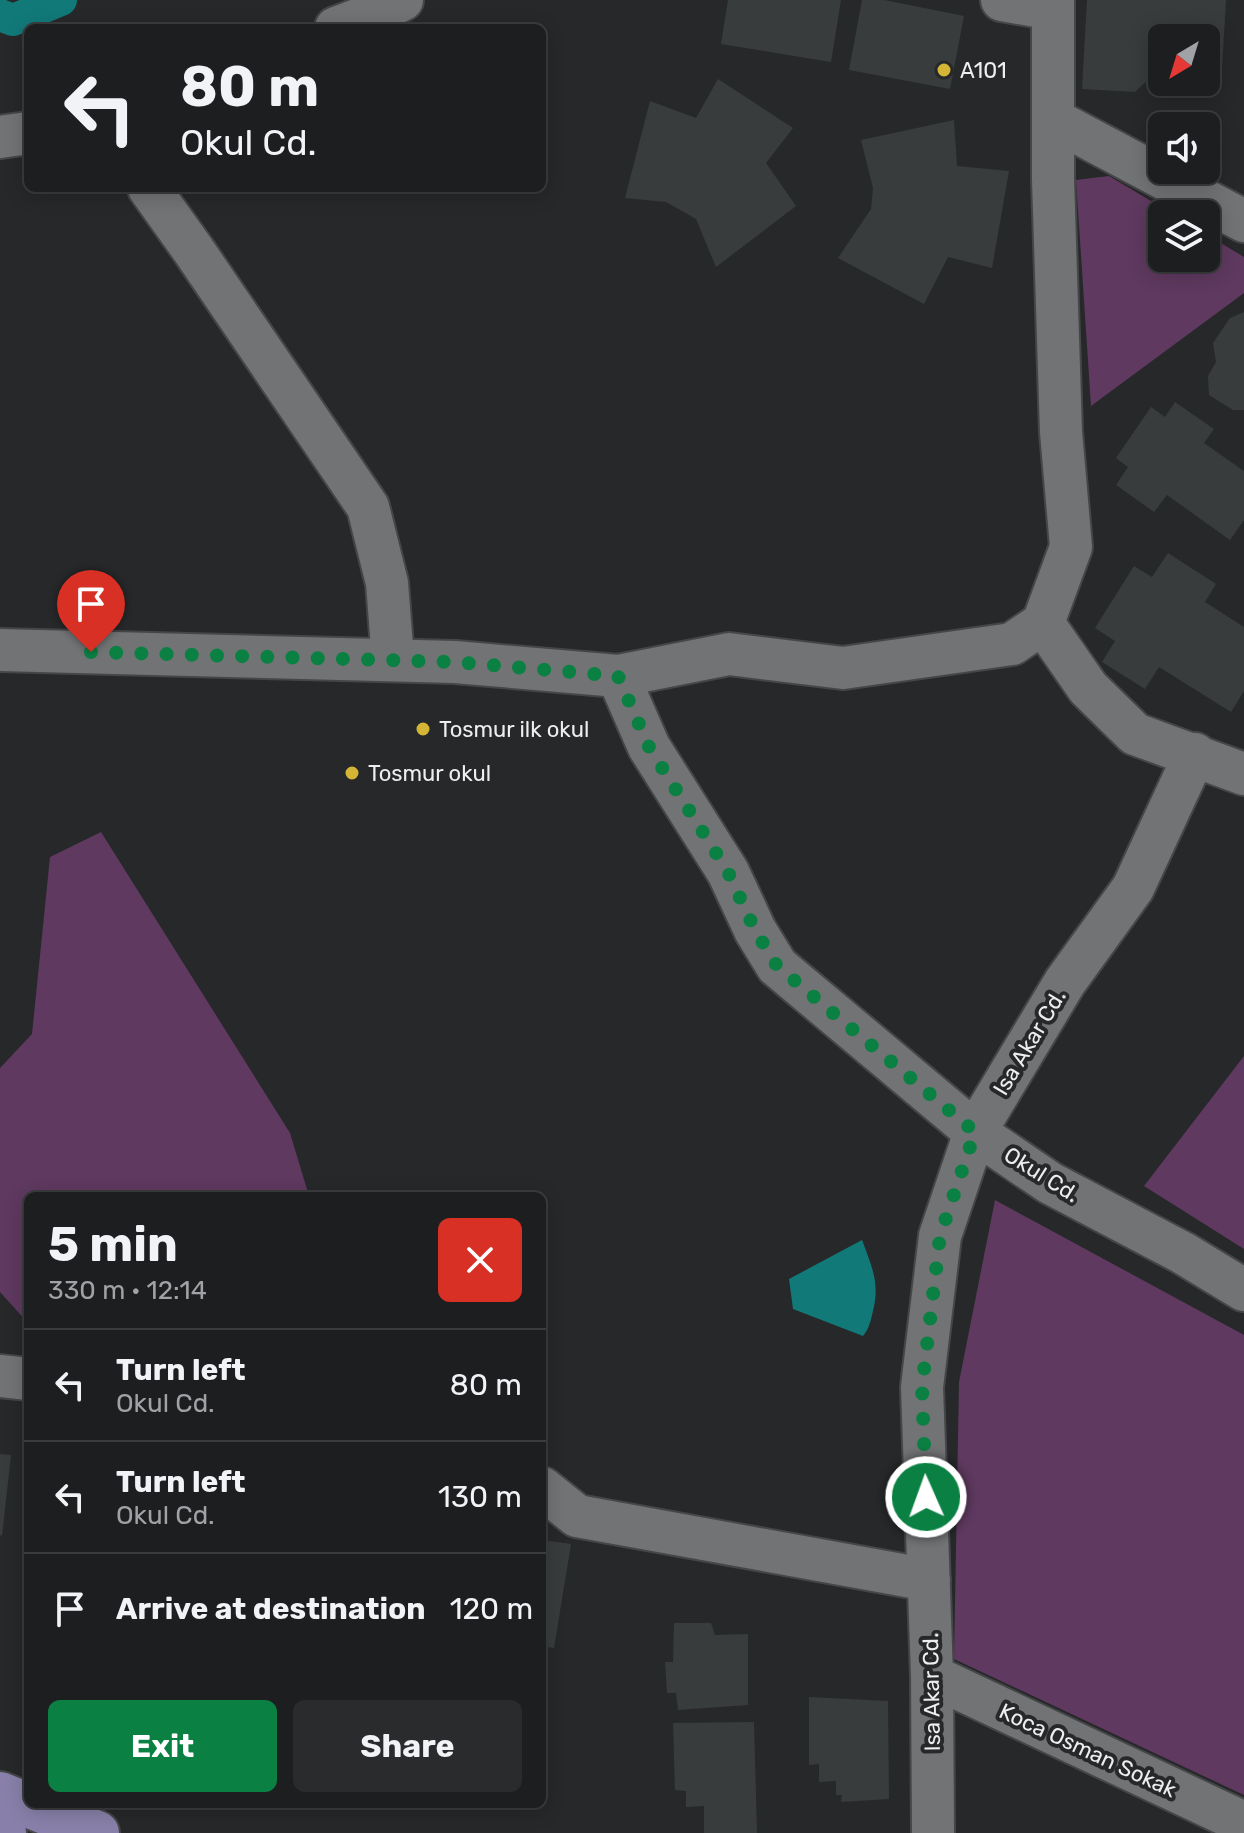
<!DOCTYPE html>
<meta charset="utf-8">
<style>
body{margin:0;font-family:Rubik,sans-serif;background:#2a2b2d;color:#f1f3f6;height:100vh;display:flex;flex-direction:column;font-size:30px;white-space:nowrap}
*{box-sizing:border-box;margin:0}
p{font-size:26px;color:#a0a2a5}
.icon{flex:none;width:44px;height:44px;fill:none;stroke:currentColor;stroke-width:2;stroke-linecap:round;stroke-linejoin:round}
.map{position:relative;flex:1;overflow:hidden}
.side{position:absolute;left:24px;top:1192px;width:522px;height:616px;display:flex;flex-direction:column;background:#1d1e20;border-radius:12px;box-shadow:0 4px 20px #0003,0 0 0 2px #3b3c3e}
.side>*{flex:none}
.hud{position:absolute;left:24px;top:24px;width:522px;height:168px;border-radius:12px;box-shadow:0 4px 20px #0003,0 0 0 2px #3b3c3e;background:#1d1e20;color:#f1f3f6;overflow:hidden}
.needle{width:52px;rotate:218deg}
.buttons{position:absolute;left:1148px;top:24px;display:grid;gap:16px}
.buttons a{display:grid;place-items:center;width:72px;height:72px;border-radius:12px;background:#1d1e20;box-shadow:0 4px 20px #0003,0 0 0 2px #3b3c3e;font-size:40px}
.pin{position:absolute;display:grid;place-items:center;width:68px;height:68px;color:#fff;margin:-82px -34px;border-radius:50% 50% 50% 0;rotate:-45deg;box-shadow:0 0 8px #0007}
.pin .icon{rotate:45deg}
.me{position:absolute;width:88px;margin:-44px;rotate:358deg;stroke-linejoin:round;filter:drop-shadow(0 0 6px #0008)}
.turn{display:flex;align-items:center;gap:28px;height:168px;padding:0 24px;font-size:36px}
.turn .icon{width:104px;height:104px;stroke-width:2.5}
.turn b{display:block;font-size:56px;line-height:68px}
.round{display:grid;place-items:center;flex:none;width:84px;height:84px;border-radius:12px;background:#2a2b2d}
.head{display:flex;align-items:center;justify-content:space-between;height:136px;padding:0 24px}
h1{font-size:48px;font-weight:700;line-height:60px}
.primary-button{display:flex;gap:16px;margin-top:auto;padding:16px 24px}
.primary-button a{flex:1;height:92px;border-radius:12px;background:#0b8043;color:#fff;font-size:32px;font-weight:700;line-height:92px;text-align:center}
.primary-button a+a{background:#2a2b2d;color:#f1f3f6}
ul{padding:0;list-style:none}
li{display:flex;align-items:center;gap:24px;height:112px;padding:0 24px;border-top:2px solid #3b3c3e}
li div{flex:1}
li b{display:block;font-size:30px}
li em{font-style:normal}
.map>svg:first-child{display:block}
.green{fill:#5f3960}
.water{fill:#127979}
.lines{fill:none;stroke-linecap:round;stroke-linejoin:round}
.canal{stroke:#127979;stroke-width:32}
.building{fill:#393c3d}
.minor-casing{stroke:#454648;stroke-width:46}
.major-casing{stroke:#454648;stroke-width:48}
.minor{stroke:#717375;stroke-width:42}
.major{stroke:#8880aa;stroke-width:44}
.route{stroke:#0b8043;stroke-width:14;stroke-dasharray:0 25.2}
.poi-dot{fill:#d4b535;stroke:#27282a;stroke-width:3}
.labels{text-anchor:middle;stroke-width:8;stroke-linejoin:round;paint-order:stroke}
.poi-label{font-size:22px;fill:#edeeef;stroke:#27282a;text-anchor:start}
.street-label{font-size:22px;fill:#edeeef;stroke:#27282a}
</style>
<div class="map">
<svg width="1244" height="1833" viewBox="0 0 1244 1833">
<rect width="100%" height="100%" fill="#27282a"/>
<path class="green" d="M 1109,176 L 1173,214 L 1162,214 L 1162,258 L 1206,258 L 1206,234 L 1244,257 L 1244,293 L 1091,406 L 1076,180 Z
M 101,832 L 290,1133 L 309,1196 L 28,1196 L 28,1323 L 0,1292 L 0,1068 L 32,1034 L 50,857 Z
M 1244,1056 L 1244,1249 L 1144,1186 Z
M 995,1200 L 1244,1335 L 1244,1795 L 954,1659 L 959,1382 Z"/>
<path class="water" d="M 862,1240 C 872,1267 880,1283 873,1311 C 871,1320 869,1329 863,1336 L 793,1309 L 789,1279 Z"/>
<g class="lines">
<path class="canal" d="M 0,15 L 13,20 L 61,0"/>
</g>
<path class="building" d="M 728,0 L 841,0 L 831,62 L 721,44 Z
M 862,0 L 884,0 L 964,16 L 950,89 L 849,70 Z
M 1087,0 L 1226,0 L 1222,69 L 1206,68 L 1206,38 L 1162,38 L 1162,66 L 1135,92 L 1082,89 Z
M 718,79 L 793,128 L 766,163 L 796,206 L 716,267 L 696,219 L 666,202 L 625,198 L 650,101 L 696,118 Z
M 954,120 L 957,166 L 1009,171 L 992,268 L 948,257 L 924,304 L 838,258 L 871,209 L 873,188 L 861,140 Z
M 1244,312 L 1244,410 L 1233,410 L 1209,395 L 1208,376 L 1216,362 L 1213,343 L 1230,318 Z
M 1175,402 L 1214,429 L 1204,443 L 1244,471 L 1244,520 L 1230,540 L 1167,495 L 1154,512 L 1116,485 L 1128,467 L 1116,458 L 1151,407 L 1165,417 Z
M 1168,553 L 1216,584 L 1205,602 L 1244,627 L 1244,691 L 1231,712 L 1159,667 L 1145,689 L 1102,662 L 1115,641 L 1095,628 L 1134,566 L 1152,577 Z
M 0,1454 L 11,1455 L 2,1536 L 0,1535 Z
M 542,1540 L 571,1544 L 554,1648 L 542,1646 Z
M 674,1623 L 711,1623 L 715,1635 L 748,1634 L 748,1705 L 678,1710 L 676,1693 L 667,1693 L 665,1662 L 673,1662 Z
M 809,1697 L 888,1701 L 889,1799 L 841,1802 L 842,1795 L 836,1795 L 836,1781 L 819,1782 L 819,1764 L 809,1765 Z
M 754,1722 L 757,1833 L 704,1833 L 704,1806 L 686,1807 L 686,1791 L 675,1790 L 673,1723 Z"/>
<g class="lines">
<defs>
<path id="minor" d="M 1002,0 L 1053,9
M 336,28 L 378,12 L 402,0
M 1054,120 L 1244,221
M 0,137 L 28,133
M 149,188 L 194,251 L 368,507 L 387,583 L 393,660
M 1043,623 L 1071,547 L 1061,432 L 1053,179 L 1053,0
M 0,650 L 455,662 L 618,676 L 649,747 L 728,872 L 755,930 L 777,966 L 975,1132 L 1050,1183 L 1183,1253 L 1244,1290
M 618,676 L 729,654 L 843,668 L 1012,644 L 1043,623 L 1088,688 L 1135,734 L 1244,774
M 0,1376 L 28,1379
M 542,1488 L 577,1516 L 929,1580
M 932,1676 L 1244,1823
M 933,1833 L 932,1676 L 922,1387 L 940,1236 L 975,1132 L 1065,982 L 1133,888 L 1195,754"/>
<path id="major" d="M 0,1794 L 97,1833
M 0,1832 L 4,1833"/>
</defs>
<use href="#minor" class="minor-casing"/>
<use href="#major" class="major-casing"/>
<use href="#minor" class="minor"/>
<use href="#major" class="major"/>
</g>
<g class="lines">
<path class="route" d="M 91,652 L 455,662 L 618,676 L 649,747 L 728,872 L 755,930 L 777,966 L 975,1132 L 940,1236 L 922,1387 L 926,1497"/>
</g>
<g class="poi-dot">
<circle cx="944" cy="70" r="8"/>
<circle cx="423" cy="729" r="8"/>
<circle cx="352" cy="773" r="8"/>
</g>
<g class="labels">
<g class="poi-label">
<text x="960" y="78">A101</text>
<text x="439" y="737">Tosmur ilk okul</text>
<text x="368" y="781">Tosmur okul</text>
</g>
<g class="street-label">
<text transform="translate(1029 1042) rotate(-59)" y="8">Isa Akar Cd.</text>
<text transform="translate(1042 1174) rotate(32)" y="8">Okul Cd.</text>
<text transform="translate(931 1692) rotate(-91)" y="8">Isa Akar Cd.</text>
<text transform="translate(1088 1750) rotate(25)" y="8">Koca Osman Sokak</text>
</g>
</g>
</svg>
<div class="buttons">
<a><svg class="needle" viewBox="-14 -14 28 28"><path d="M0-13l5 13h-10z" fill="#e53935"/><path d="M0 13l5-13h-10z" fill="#a0a2a5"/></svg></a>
<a><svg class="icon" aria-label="sound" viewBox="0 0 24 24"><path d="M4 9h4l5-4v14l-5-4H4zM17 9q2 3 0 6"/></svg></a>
<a><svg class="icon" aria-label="layers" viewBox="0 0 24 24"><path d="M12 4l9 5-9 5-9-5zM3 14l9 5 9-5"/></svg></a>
</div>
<div class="pin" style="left:91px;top:652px;background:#d93025"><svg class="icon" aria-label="arrive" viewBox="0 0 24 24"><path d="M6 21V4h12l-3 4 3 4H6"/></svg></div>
<svg class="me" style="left:926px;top:1497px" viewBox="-20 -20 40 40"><circle r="17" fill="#0b8043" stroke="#fff" stroke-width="3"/><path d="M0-11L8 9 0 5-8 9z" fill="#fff"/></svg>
<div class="hud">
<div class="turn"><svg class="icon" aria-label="left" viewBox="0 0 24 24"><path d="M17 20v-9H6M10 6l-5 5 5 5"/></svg><div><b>80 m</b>Okul Cd.</div></div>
</div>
<section class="side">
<div class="head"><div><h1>5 min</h1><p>330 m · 12:14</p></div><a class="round" style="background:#d93025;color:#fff"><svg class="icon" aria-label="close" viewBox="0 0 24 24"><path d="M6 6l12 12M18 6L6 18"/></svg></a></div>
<ul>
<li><svg class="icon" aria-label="left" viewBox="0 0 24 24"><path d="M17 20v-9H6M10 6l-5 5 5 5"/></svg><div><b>Turn left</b><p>Okul Cd.</p></div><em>80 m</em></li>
<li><svg class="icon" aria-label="left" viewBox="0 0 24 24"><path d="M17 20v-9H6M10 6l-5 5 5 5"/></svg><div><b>Turn left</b><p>Okul Cd.</p></div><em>130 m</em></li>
<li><svg class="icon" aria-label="arrive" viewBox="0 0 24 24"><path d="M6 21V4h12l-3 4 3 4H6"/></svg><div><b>Arrive at destination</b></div><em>120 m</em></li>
</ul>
<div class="primary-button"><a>Exit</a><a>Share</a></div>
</section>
</div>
